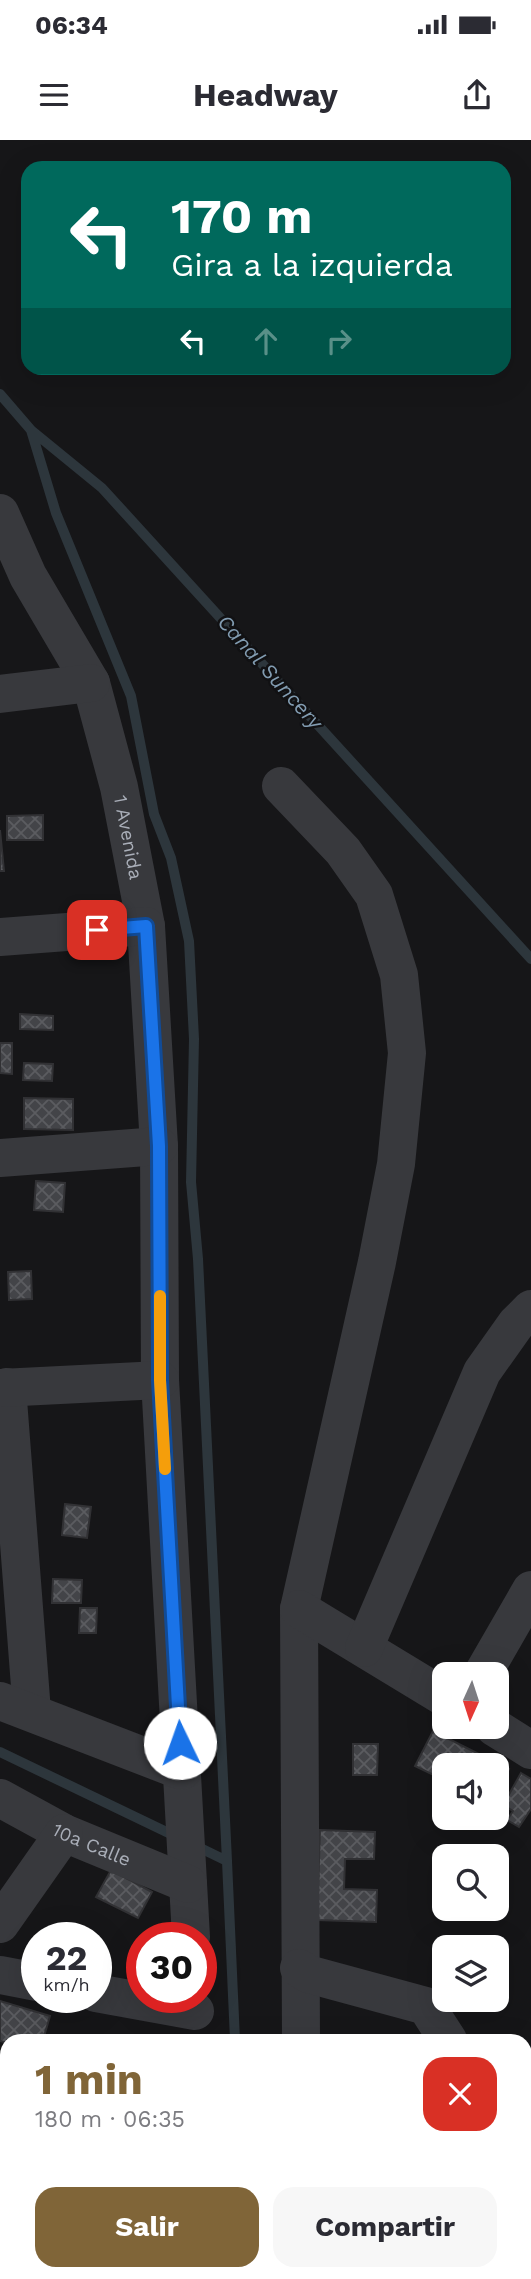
<!DOCTYPE html>
<html lang="es">
<meta charset="utf-8">
<style>
body{margin:0;font-family:"Work Sans",sans-serif;background:#f7f7f7;color:#2b2b33;height:100vh;display:flex;flex-direction:column;font-size:26px;white-space:nowrap}
*{box-sizing:border-box;margin:0}
p{font-size:23px;color:#7c7c81}
.icon{flex:none;width:38px;height:38px;fill:none;stroke:currentColor;stroke-width:2;stroke-linecap:round;stroke-linejoin:round}
.map{position:relative;flex:1;overflow:hidden}
.panel{position:absolute;left:0px;top:1894px;width:532px;height:247px;display:flex;flex-direction:column;background:#fff;border-radius:21px 21px 0 0;box-shadow:0 7px 28px #0002}
.panel>*{flex:none}
.top-card{position:absolute;left:21px;top:21px;width:490px;height:214px;border-radius:21px;box-shadow:0 7px 28px #0002;background:#00695c;color:#fff;overflow:hidden}
.needle{width:46px;rotate:183deg}
.fabs{position:absolute;left:432px;top:1522px;display:grid;gap:14px}
.fabs a{display:grid;place-items:center;width:77px;height:77px;border-radius:14px;background:#fff;box-shadow:0 7px 28px #0002;font-size:35px}
.speed{position:absolute;left:21px;top:1782px;display:flex;gap:14px;font-size:35px;font-weight:700;text-align:center}
.speed>*{display:grid;place-content:center;width:91px;height:91px;border-radius:50%;background:#fff;box-shadow:0 7px 28px #0002;line-height:1}
.speed small{font-size:18px;font-weight:400}
.speed .limit{border:10px solid #d22;background:#fff;color:#111}
.pin{position:absolute;display:grid;place-items:center;width:60px;height:60px;color:#fff;margin:-30px;border-radius:14px;box-shadow:0 4px 10px #0006}
.me{position:absolute;width:77px;margin:-38px;rotate:357deg;stroke-linejoin:round;filter:drop-shadow(0 0 5px #0008)}
.turn{display:flex;align-items:center;gap:24px;height:147px;padding:0 35px;font-size:32px}
.turn .icon{width:91px;height:91px;stroke-width:2.5}
.turn b{display:block;font-size:49px;line-height:60px}
.lanes{display:flex;align-items:center;height:66px;padding:0 35px;background:#0003;justify-content:center;gap:35px;direction:ltr}
.lanes .off{opacity:.35}
.round{display:grid;place-items:center;flex:none;width:74px;height:74px;border-radius:21px;background:#f7f7f7}
.overview{display:flex;align-items:center;justify-content:space-between;height:119px;padding:0 35px}
h1{font-size:42px;font-weight:700;line-height:52px;color:#806538}
.primary-button{display:flex;gap:14px;margin-top:auto;padding:14px 35px}
.primary-button a{flex:1;height:80px;border-radius:21px;background:#806538;color:#fff;font-size:28px;font-weight:700;line-height:80px;text-align:center}
.primary-button a+a{background:#f7f7f7;color:#2b2b33}
.status{display:flex;justify-content:space-between;align-items:center;height:49px;padding:0 35px;background:#fff;direction:ltr}
.status svg{height:19px;fill:currentColor}
header{display:flex;justify-content:space-between;align-items:center;height:91px;padding:0 35px;background:#fff;font-size:32px;font-weight:700}
.map>svg:first-child{display:block}
.lines{fill:none;stroke-linecap:round;stroke-linejoin:round}
.stream{stroke:#2d363c;stroke-width:10}
.building{fill:url(#building-cross-hatch);stroke:#313134;stroke-width:2}
.minor{stroke:#38393d;stroke-width:38}
.route-casing{stroke:#114b97;stroke-width:18}
.route{stroke:#1a73e8;stroke-width:12}
.slow{stroke:#f59e0b;stroke-width:12}
.labels{text-anchor:middle;stroke-width:5;stroke-linejoin:round;paint-order:stroke}
.street-label{font-size:19px;fill:#a9aeb8;stroke:#111113}
.water-label{font-size:21px;font-style:italic;fill:#829cb1;stroke:#111113}
</style>
<div class="status"><b>06:34</b><svg viewBox="0 0 49 12"><path d="M0 12V9h3v3zM5 12V6h3v6zM10 12V3h3v9zM15 12V0h3v12zM26 1h20v11H26zM47 4h2v5h-2z"/></svg></div>
<header><svg class="icon" aria-label="menu" viewBox="0 0 24 24"><path d="M4 6h16M4 12h16M4 18h16"/></svg>Headway<svg class="icon" aria-label="share" viewBox="0 0 24 24"><path d="M12 15V3M7 8l5-5 5 5M5 13v7h14v-7"/></svg></header>
<div class="map">
<svg width="531" height="2139" viewBox="0 0 531 2139">
<defs>
<pattern id="building-cross-hatch" width="8" height="8" patternUnits="userSpaceOnUse" patternTransform="scale(1.75)"><rect width="8" height="8" fill="#434448"/><path d="M0 0l8 8M0 8l8-8" fill="none" stroke="#5b5c60"/></pattern>
</defs>
<rect width="100%" height="100%" fill="#161618"/>
<g class="lines">
<path class="stream" d="M 0,254 L 31,290 L 102,348 L 531,819
M 31,290 L 56,373 L 131,556 L 154,674 L 171,718 L 189,801 L 194,899 L 191,1042 L 198,1119 L 227,1721
M 0,1612 L 177,1697
M 194,1705 L 227,1721 L 235,1900
M 247,2133 L 247,2139"/>
</g>
<path class="building" d="M 43,675 L 43,700 L 7,700 L 7,676 Z
M 0,690 L 4,731 L 0,731 Z
M 20,874 L 53,876 L 53,890 L 20,889 Z
M 0,903 L 12,903 L 12,934 L 0,933 Z
M 24,923 L 53,924 L 52,941 L 23,940 Z
M 24,958 L 73,959 L 73,990 L 24,989 Z
M 36,1041 L 65,1043 L 63,1072 L 34,1070 Z
M 31,1131 L 32,1159 L 9,1160 L 8,1132 Z
M 65,1364 L 91,1367 L 87,1398 L 62,1395 Z
M 53,1439 L 82,1440 L 81,1463 L 52,1463 Z
M 80,1468 L 97,1468 L 96,1493 L 79,1493 Z
M 433,1591 L 509,1629 L 497,1652 L 497,1626 L 444,1626 L 444,1640 L 415,1626 Z
M 353,1604 L 378,1604 L 377,1635 L 353,1635 Z
M 521,1633 L 531,1639 L 531,1669 L 519,1687 L 507,1680 L 513,1671 L 503,1665 Z
M 320,1690 L 375,1692 L 374,1719 L 345,1719 L 344,1749 L 377,1750 L 376,1782 L 317,1780 Z
M 111,1730 L 152,1752 L 138,1778 L 96,1757 Z
M 0,1861 L 50,1876 L 43,1900 L 7,1900 L 7,1903 L 0,1901 Z
M 120,1895 L 146,1898 L 146,1900 L 119,1900 Z
M 0,1919 L 7,1919 L 7,1972 L 0,1972 Z
M 4,2043 L 7,2043 L 7,2076 L 2,2075 Z"/>
<g class="lines">
<g class="minor">
<path id="s1" d="M 0,373 L 28,436 L 91,543 L 119,647 L 146,786 L 159,1006 L 160,1240 L 191,1797"/>
<path d="M 0,554 L 91,543"/>
<path d="M 281,646 L 343,711 L 374,755 L 399,835 L 407,913 L 396,1024 L 377,1122 L 299,1469 L 301,1900"/>
<path d="M 0,797 L 146,786"/>
<path d="M 0,1018 L 159,1006"/>
<path d="M 7,1247 L 32,1572"/>
<path d="M 0,1248 L 160,1240"/>
<path d="M 299,1469 L 444,1557"/>
<path d="M 364,1508 L 482,1232 L 516,1184 L 531,1169"/>
<path d="M 482,1535 L 531,1450"/>
<path d="M 0,1561 L 182,1631"/>
<path d="M 494,1587 L 531,1610"/>
<path id="s2" d="M 0,1658 L 64,1693 L 188,1744"/>
<path d="M 0,1784 L 64,1693"/>
<path d="M 299,1828 L 308,1834 L 426,1866 L 448,1900"/>
<path d="M 0,1835 L 37,1842"/>
<path d="M 96,1853 L 195,1871"/>
<path d="M 0,1999 L 7,2001"/>
<path d="M 212,2133 L 213,2139"/>
<path d="M 307,2133 L 308,2139"/>
<path d="M 461,2139 L 461,2133"/>
</g>
</g>
<g class="lines">
<defs>
<path id="route" d="M 97,790 L 146,786 L 159,1006 L 160,1240 L 180,1603"/>
</defs>
<use href="#route" class="route-casing"/>
<use href="#route" class="route"/>
<path class="slow" d="M 160,1156 L 160,1240 L 165,1329"/>
</g>
<g class="labels">
<g class="street-label">
<text dy="7" stroke="none"><textPath href="#s1" startOffset="352">1 Avenida</textPath></text>
<text dy="7" stroke="none"><textPath href="#s2" startOffset="103">10a Calle</textPath></text>
</g>
<g class="water-label">
<text transform="translate(270 532) rotate(48)" y="7">Canal Suncery</text>
</g>
</g>
</svg>
<div class="fabs">
<a><svg class="needle" viewBox="-14 -14 28 28"><path d="M0-13l5 13h-10z" fill="#e53935"/><path d="M0 13l5-13h-10z" fill="#7c7c81"/></svg></a>
<a><svg class="icon" aria-label="sound" viewBox="0 0 24 24"><path d="M4 9h4l5-4v14l-5-4H4zM17 9q2 3 0 6"/></svg></a>
<a><svg class="icon" aria-label="search" viewBox="0 0 24 24"><circle cx="10" cy="10" r="6"/><path d="M15 15l6 6"/></svg></a>
<a><svg class="icon" aria-label="layers" viewBox="0 0 24 24"><path d="M12 4l9 5-9 5-9-5zM3 14l9 5 9-5"/></svg></a>
</div>
<div class="speed"><div>22<small>km/h</small></div><div class="limit">30</div></div>
<div class="pin" style="left:97px;top:790px;background:#d93025"><svg class="icon" aria-label="arrive" viewBox="0 0 24 24"><path d="M6 21V4h12l-3 4 3 4H6"/></svg></div>
<svg class="me" style="left:180px;top:1603px" viewBox="-20 -20 40 40"><circle r="19" fill="#fff"/><path d="M0-13L10 11 0 6-10 11z" fill="#1a73e8"/></svg>
<div class="top-card">
<div class="turn"><svg class="icon" aria-label="left" viewBox="0 0 24 24"><path d="M17 20v-9H6M10 6l-5 5 5 5"/></svg><div><b>170 m</b>Gira a la izquierda</div></div>
<div class="lanes"><svg class="icon" aria-label="left" viewBox="0 0 24 24"><path d="M17 20v-9H6M10 6l-5 5 5 5"/></svg><svg class="icon off" aria-label="ahead" viewBox="0 0 24 24"><path d="M12 20V5M6 11l6-6 6 6"/></svg><svg class="icon off" aria-label="right" viewBox="0 0 24 24"><path d="M7 20v-9h11M14 6l5 5-5 5"/></svg></div>
</div>
<section class="panel">
<div class="overview"><div><h1>1 min</h1><p>180 m · 06:35</p></div><a class="round" style="background:#d93025;color:#fff"><svg class="icon" aria-label="close" viewBox="0 0 24 24"><path d="M6 6l12 12M18 6L6 18"/></svg></a></div>
<div class="primary-button"><a>Salir</a><a>Compartir</a></div>
</section>
</div>
